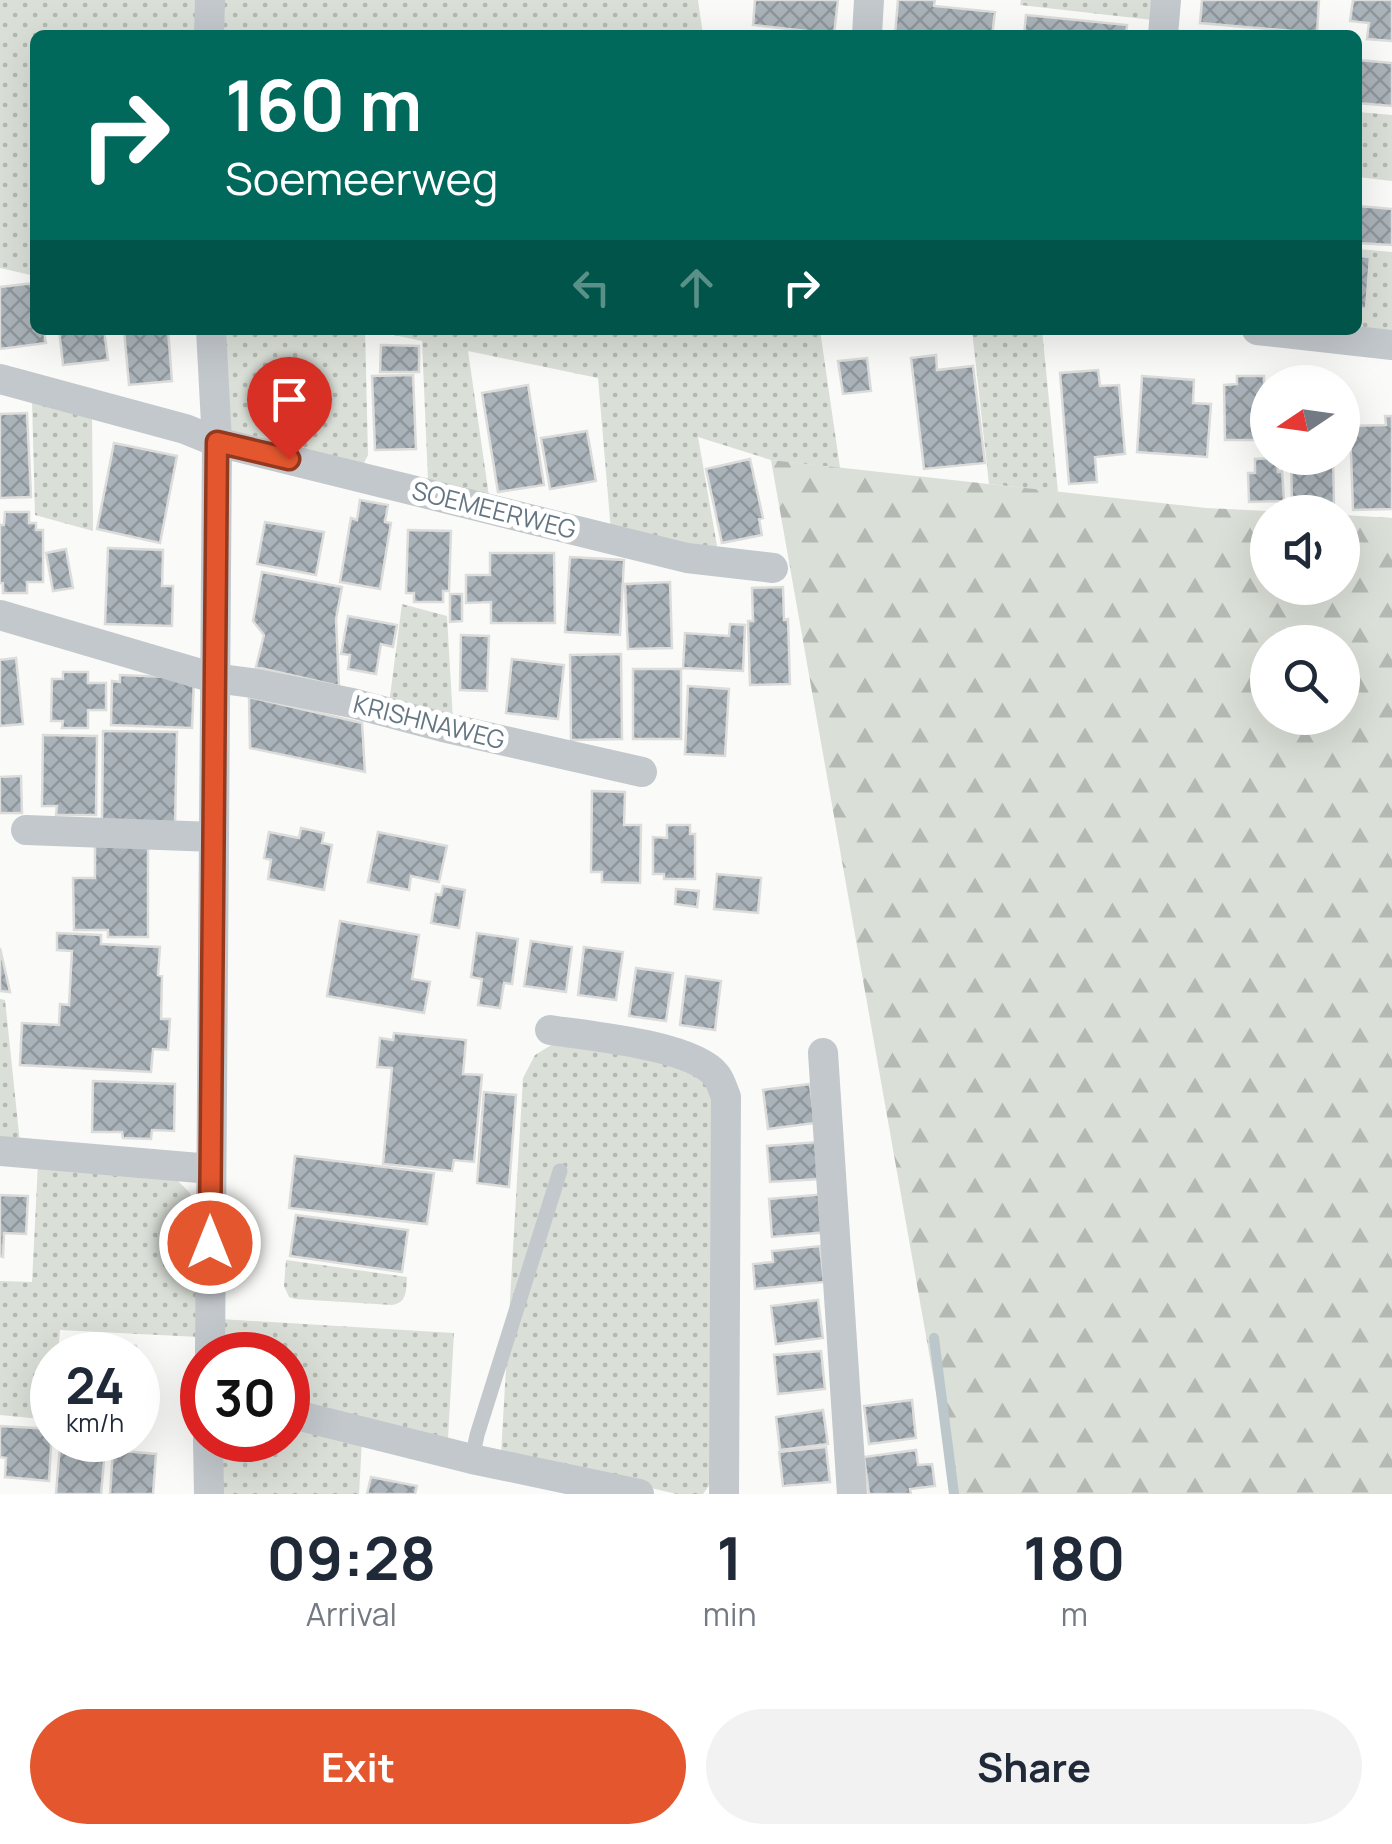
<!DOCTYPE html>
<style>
body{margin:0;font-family:Manrope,sans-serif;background:#f2f2f3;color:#1f2937;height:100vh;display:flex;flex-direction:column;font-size:38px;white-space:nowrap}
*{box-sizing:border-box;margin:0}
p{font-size:32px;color:#747a83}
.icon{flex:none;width:55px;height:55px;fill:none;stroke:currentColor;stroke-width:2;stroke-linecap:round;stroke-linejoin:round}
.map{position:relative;height:1494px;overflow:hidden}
.drawer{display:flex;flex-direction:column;background:#fff;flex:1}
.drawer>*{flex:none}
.top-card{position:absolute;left:30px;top:30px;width:1332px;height:305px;border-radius:15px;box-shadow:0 10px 40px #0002;background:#00695c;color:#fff;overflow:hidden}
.needle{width:65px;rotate:257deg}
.controls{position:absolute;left:1250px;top:365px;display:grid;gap:20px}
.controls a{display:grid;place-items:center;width:110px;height:110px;border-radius:50%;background:#fff;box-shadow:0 10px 40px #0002;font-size:50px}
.speed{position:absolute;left:30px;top:1332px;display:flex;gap:20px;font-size:50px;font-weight:700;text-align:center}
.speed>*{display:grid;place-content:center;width:130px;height:130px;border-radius:50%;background:#fff;box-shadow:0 10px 40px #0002;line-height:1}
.speed small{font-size:25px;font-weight:400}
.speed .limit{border:15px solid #d22;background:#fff;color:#111}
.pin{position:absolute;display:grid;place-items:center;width:85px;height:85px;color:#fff;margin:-102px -42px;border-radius:50% 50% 50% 0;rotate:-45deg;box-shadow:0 0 10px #0007}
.pin .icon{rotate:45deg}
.me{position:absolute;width:110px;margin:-55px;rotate:0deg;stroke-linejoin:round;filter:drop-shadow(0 0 8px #0008)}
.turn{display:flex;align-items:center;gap:35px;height:210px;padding:0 30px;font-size:45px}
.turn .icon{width:130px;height:130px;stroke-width:2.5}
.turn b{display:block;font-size:70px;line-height:85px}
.lanes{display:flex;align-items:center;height:95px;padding:0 30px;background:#0003;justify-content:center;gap:50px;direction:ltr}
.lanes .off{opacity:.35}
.eta{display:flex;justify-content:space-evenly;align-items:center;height:170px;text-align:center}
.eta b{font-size:60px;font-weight:700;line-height:70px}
.button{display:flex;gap:20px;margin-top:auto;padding:20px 30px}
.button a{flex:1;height:115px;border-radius:60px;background:#e4572e;color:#fff;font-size:40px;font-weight:700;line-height:115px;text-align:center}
.button a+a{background:#f2f2f3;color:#1f2937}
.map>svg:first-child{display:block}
.grass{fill:url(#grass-dots)}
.forest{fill:url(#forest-firs);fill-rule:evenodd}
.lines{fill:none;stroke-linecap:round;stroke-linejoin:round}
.stream{stroke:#bbc7cb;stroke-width:10}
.building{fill:url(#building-cross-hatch);stroke:#dcdcda;stroke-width:2.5}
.service{stroke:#c3c8cc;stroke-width:15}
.minor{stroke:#c3c8cc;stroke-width:30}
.route-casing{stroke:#94391e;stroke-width:25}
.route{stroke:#e4572e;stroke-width:18}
.labels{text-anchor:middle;stroke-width:10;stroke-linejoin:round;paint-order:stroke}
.street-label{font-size:25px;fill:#657683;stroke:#fff}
</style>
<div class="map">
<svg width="1392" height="1494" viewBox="0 0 1392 1494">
<defs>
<pattern id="grass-dots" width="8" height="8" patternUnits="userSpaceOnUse" patternTransform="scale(2.5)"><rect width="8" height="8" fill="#dadfd7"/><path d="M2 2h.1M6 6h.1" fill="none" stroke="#b4b9b4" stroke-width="1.8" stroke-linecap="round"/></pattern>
<pattern id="forest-firs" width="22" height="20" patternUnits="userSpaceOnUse" patternTransform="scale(2.5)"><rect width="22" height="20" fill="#dadfd7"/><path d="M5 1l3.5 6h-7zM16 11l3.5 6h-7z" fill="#b4b9b4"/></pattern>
<pattern id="building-cross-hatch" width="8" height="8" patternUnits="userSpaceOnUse" patternTransform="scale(2.5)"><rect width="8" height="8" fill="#aab3b9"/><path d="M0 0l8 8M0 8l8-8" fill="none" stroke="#8e969c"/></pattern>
</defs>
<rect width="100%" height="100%" fill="#fafaf8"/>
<path class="grass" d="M 0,0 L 199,0 L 198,35 L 35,35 L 35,276 L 0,268 Z
M 221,0 L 698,0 L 703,35 L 219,35 Z
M 1021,0 L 1155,0 L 1153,20 L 1020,5 Z
M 1358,112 L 1392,115 L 1392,181 L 1358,177 Z
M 1358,249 L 1392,252 L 1392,334 L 1358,330 Z
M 219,330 L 365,330 L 368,455 L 363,465 L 226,432 Z
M 370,330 L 820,330 L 840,468 L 771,460 L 698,437 L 717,546 L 706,553 L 611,531 L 598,378 L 468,351 L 489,496 L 428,480 L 422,341 Z
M 972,330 L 1042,330 L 1058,492 L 989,484 Z
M 32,399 L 92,413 L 93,531 L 35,515 Z
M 402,604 L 447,616 L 453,721 L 389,704 Z
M 0,999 L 5,1000 L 20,1143 L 0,1142 Z
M 553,1044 L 663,1061 L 703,1078 L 712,1092 L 711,1483 L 703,1494 L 677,1494 L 501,1454 L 523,1078 L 535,1055 Z
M 38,1164 L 176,1179 L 190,1193 L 199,1232 L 199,1337 L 60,1330 L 58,1355 L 52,1355 L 52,1420 L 0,1415 L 0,1281 L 32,1282 Z
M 286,1260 L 407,1277 C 406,1291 407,1303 392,1305 L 295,1299 L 289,1297 L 284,1286 Z
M 220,1319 L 454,1333 L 448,1438 L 288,1402 L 288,1355 L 220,1355 Z
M 288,1421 L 362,1440 L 359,1494 L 221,1494 L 220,1440 L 288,1440 Z"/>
<path class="forest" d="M 771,460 L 1206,508 L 1290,512 L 1268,512 L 1268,588 L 1342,588 L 1343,515 L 1392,518 L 1392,1494 L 954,1494 ZM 1268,642 L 1342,642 L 1342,718 L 1268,718 Z"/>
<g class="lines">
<path class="stream" d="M 934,1338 L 954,1494"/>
</g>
<path class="building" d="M 755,0 L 838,0 L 834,34 L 753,25 Z
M 898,0 L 935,0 L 934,6 L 995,12 L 992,35 L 895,35 Z
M 1202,0 L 1319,0 L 1317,33 L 1200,23 Z
M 1353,0 L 1392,0 L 1392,41 L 1367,39 L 1369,23 L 1350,21 Z
M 1026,15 L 1127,25 L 1126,35 L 1024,35 Z
M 1358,60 L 1392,63 L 1392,106 L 1358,103 Z
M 1358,206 L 1392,209 L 1392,245 L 1358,243 Z
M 1358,256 L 1370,257 L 1366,309 L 1358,308 Z
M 35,283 L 35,330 L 52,330 L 44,331 L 46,343 L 0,349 L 0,287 Z
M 59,330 L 104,330 L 108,360 L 63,365 Z
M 124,330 L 168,330 L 172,381 L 129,385 Z
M 381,345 L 419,346 L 419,372 L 380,372 Z
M 936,355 L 937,370 L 973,366 L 985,463 L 924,469 L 911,358 Z
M 867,358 L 871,391 L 843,394 L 838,361 Z
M 1098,370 L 1100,386 L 1119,385 L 1125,454 L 1095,457 L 1097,482 L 1069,484 L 1060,373 Z
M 413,375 L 416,449 L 375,450 L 372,376 Z
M 1142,376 L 1194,380 L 1193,403 L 1211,404 L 1207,457 L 1137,452 Z
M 1237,376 L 1264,376 L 1264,440 L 1225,440 L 1224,385 L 1237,384 Z
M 528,385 L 544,485 L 498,492 L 482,393 Z
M 27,413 L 31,497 L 0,498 L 0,414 Z
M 1385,416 L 1392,416 L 1392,509 L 1353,510 L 1350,426 L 1386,425 Z
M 587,431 L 596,481 L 550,489 L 541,438 Z
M 114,443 L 177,456 L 160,543 L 97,529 Z
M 1277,458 L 1278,472 L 1282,471 L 1284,501 L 1249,502 L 1248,473 L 1255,473 L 1255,459 Z
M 1291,458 L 1333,458 L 1334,503 L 1292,504 Z
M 750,459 L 763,518 L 759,519 L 762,535 L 722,543 L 706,469 Z
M 360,500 L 388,505 L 385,522 L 391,523 L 380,589 L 340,582 L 351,518 L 357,520 Z
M 5,512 L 29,512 L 29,523 L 36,523 L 36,530 L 43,530 L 43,582 L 27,582 L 27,593 L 3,593 L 3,583 L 0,583 L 0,525 L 4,525 Z
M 265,522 L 324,532 L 316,575 L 257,564 Z
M 408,530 L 451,531 L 449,591 L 443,591 L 443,602 L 414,602 L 414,593 L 406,593 Z
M 108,548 L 163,550 L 162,586 L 173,586 L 172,626 L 105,624 Z
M 66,549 L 73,588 L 53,591 L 46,553 Z
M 490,553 L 554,553 L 555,623 L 491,623 L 491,602 L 466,603 L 466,575 L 490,575 Z
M 570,557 L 624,560 L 620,635 L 565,632 Z
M 262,572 L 342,587 L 336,619 L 339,686 L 256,667 L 264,635 L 253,621 Z
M 670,582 L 672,648 L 628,649 L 625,584 Z
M 783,587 L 784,620 L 788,619 L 790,684 L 750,685 L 748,621 L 753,621 L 752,588 Z
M 450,594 L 462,594 L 462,621 L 450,622 Z
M 348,616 L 397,625 L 393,647 L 381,644 L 376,674 L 348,669 L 350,655 L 341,654 Z
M 730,624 L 745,625 L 743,671 L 683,668 L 685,633 L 729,636 Z
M 461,635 L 489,636 L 487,691 L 460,690 Z
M 621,654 L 622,739 L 571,740 L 570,655 Z
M 16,658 L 23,724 L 0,726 L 0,660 Z
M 512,659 L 564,665 L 558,719 L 506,713 Z
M 633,669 L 681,669 L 681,739 L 633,739 Z
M 63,672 L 88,672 L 88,683 L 106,683 L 106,710 L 88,710 L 88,728 L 62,728 L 63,721 L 51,721 L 52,679 L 63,679 Z
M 120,675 L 194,678 L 192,728 L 111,725 L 112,681 L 120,682 Z
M 688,686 L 729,689 L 725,756 L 685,754 Z
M 249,697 L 362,723 L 365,772 L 250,748 Z
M 103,731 L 177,732 L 175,825 L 102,823 Z
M 43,735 L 97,736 L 96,815 L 56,815 L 57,806 L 42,806 Z
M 21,776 L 22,813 L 0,813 L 0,777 Z
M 592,791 L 625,792 L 624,825 L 641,825 L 640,883 L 602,882 L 602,872 L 591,872 Z
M 667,825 L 690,825 L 690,834 L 695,834 L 695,879 L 664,879 L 664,874 L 653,874 L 653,837 L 667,838 Z
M 301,828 L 324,833 L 322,843 L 332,845 L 324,890 L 268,879 L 271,860 L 264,858 L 269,832 L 299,838 Z
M 378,832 L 447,846 L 439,882 L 411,876 L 409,890 L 368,882 Z
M 95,842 L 148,842 L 148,937 L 108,937 L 108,930 L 74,930 L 73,878 L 95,878 Z
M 717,874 L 761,878 L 758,913 L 714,909 Z
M 443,886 L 465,890 L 459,928 L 431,923 L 436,894 L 441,895 Z
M 676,889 L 699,891 L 697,907 L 675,904 Z
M 340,921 L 419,935 L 412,979 L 430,982 L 424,1013 L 327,996 Z
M 57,933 L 101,935 L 101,944 L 160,947 L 158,975 L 162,976 L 161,1019 L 170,1019 L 168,1050 L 153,1049 L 151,1072 L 20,1065 L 22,1023 L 59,1025 L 60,1004 L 69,1005 L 72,951 L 57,950 Z
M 477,933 L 518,939 L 512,984 L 504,983 L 500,1008 L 478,1005 L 482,979 L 471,977 Z
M 531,941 L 572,947 L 566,992 L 524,986 Z
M 584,947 L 623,952 L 616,1000 L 578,995 Z
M 0,948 L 10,992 L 0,991 Z
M 636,968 L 673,973 L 666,1021 L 629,1016 Z
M 686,976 L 721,981 L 715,1030 L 680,1025 Z
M 394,1033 L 466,1040 L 463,1074 L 482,1075 L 474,1162 L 454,1160 L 452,1171 L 383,1164 L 392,1068 L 377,1067 L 380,1038 L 393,1040 Z
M 93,1081 L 175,1084 L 174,1131 L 152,1130 L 151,1139 L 123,1138 L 122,1132 L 92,1132 Z
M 810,1084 L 815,1123 L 768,1129 L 763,1090 Z
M 484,1092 L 516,1095 L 509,1187 L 477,1183 Z
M 817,1142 L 820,1179 L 770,1182 L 767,1146 Z
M 295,1156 L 434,1173 L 427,1224 L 289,1208 Z
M 826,1194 L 828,1232 L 772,1237 L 769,1199 Z
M 0,1195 L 28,1196 L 26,1234 L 4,1233 L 3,1257 L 0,1256 Z
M 296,1215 L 408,1230 L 402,1272 L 290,1256 Z
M 820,1246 L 824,1282 L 755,1289 L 753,1264 L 773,1262 L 772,1251 Z
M 818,1300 L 823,1338 L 776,1344 L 771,1306 Z
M 72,1343 L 136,1346 L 136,1355 L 71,1355 Z
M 821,1351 L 825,1389 L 778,1394 L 774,1355 Z
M 912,1400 L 916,1438 L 869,1444 L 864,1406 Z
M 823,1410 L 828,1444 L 780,1450 L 776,1417 Z
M 0,1426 L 52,1429 L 49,1481 L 5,1477 L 6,1458 L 0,1457 Z
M 60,1445 L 105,1449 L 101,1494 L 56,1494 Z
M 826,1447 L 830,1482 L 783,1486 L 779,1452 Z
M 113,1450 L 156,1454 L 153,1494 L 110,1494 Z
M 916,1450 L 918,1465 L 932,1464 L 935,1486 L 910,1489 L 911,1494 L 869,1494 L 864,1457 Z
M 371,1477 L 417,1486 L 415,1494 L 367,1494 Z"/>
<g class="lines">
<path class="service" d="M 472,1459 L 477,1435 L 560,1171"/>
<path class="minor" d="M 209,35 L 210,0
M 867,35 L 869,0
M 1163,35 L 1166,0
M 1257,330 L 1392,345
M 0,379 L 185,429 L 217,442 L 687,558 L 773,568
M 0,615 L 214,678 L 252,683 L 352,703 L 443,727 L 642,772
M 26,830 L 214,837
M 550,1030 C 589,1036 692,1045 716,1075 C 721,1081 723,1090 726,1097 L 724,1494
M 823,1053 L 852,1494
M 0,1151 L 211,1169
M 210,1355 L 217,442 L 211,330
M 288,1413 L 472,1459 L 639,1494
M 208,1440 L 209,1494"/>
</g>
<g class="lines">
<defs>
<path id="route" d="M 210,1243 L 217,442 L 289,459"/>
</defs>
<use href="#route" class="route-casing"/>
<use href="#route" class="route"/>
</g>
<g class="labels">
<g class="street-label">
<text transform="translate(494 510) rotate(14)" y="9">SOEMEERWEG</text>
<text transform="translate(429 722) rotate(14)" y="9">KRISHNAWEG</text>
</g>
</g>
</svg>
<div class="controls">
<a><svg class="needle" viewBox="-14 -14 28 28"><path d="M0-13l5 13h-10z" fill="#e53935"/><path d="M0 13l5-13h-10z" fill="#747a83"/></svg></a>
<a><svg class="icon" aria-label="sound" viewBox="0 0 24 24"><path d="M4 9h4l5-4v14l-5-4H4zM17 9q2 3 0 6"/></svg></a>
<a><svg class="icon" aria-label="search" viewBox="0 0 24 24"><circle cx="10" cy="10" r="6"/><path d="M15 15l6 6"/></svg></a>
</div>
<div class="speed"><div>24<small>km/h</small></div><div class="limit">30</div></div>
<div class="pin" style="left:289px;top:459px;background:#d93025"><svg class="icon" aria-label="arrive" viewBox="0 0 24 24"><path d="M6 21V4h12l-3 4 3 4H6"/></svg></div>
<svg class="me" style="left:210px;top:1243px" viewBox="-20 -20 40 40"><circle r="17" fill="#e4572e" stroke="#fff" stroke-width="3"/><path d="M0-11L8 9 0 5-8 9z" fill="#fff"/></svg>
<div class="top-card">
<div class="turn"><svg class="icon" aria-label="right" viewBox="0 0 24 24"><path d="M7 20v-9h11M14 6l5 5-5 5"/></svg><div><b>160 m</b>Soemeerweg</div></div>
<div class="lanes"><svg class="icon off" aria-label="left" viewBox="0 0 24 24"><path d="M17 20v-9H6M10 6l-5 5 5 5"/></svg><svg class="icon off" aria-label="ahead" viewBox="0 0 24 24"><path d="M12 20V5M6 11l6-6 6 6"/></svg><svg class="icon" aria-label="right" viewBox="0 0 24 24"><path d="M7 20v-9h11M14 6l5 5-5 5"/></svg></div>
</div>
</div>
<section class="drawer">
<div class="eta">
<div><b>09:28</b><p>Arrival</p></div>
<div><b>1</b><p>min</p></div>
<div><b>180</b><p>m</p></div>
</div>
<div class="button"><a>Exit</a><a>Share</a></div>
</section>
